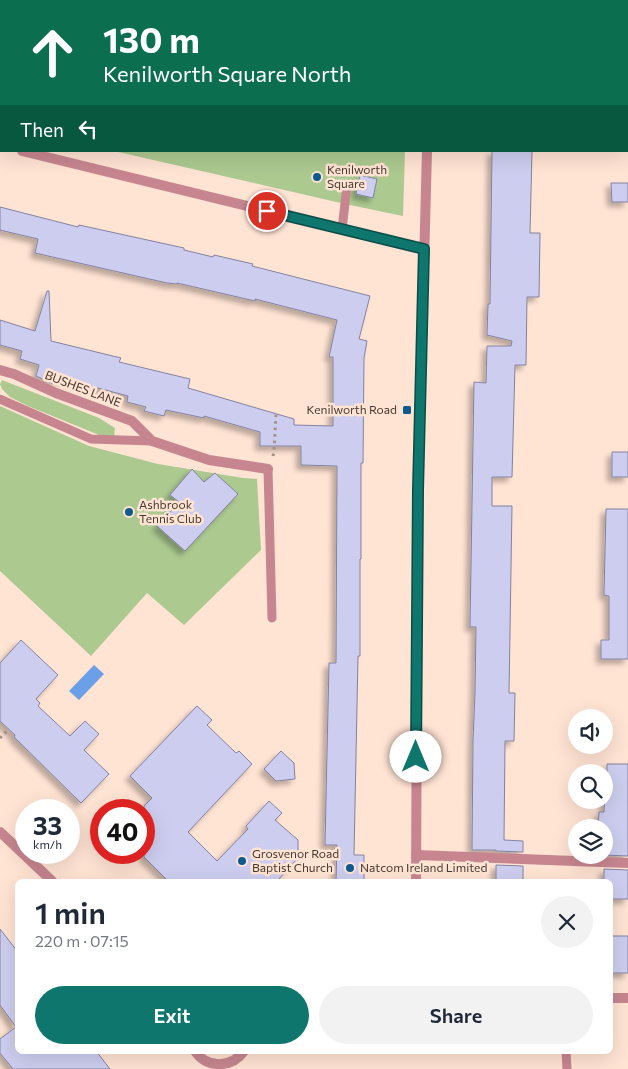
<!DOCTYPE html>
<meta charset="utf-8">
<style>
body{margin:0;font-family:Commissioner,sans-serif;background:#f2f2f3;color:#1f2937;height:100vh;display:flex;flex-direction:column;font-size:19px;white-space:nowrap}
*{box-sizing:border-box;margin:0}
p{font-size:16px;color:#747a83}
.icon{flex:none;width:28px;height:28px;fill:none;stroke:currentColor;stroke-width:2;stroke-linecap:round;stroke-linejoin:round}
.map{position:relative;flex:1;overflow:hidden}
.sheet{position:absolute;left:15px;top:879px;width:598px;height:175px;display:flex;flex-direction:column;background:#fff;border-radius:8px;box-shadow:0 5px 20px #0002}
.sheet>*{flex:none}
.banner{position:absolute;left:0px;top:0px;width:629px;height:152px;box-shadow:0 5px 20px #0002;background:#0b6e4f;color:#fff;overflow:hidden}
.buttons{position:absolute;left:568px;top:709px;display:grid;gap:10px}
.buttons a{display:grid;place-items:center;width:45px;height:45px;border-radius:50%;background:#fff;box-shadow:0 5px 20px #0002;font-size:25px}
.speed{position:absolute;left:15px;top:799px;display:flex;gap:10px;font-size:25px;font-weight:700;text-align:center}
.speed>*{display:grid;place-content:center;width:65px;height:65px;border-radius:50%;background:#fff;box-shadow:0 5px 20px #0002;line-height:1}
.speed small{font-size:12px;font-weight:400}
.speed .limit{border:8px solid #d22;background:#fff;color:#111}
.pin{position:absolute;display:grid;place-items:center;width:42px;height:42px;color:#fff;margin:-21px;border:2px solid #fff;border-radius:50%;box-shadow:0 1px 5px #0007}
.me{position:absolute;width:55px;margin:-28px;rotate:0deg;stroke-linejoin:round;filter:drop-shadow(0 0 4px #0008)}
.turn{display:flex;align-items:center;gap:18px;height:105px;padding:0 20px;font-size:22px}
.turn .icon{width:65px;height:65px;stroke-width:2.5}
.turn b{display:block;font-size:35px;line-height:42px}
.then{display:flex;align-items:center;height:48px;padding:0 20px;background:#0003;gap:10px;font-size:19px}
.round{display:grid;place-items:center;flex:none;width:52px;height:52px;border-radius:26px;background:#f2f2f3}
.summary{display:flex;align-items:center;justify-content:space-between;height:85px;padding:0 20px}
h1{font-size:30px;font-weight:600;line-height:38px}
.primary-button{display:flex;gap:10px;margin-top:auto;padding:10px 20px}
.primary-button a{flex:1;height:58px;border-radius:30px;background:#0f766e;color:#fff;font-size:20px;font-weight:600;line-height:58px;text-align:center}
.primary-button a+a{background:#f2f2f3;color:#1f2937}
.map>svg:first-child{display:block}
.green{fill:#acc990}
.water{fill:#6b9fe7}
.building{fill:#cdcdef;stroke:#8382a1;filter:url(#shadow)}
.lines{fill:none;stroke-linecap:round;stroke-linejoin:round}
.path{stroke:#a59185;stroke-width:3;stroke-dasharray:2.5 4;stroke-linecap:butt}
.service{stroke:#c7868f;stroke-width:9}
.minor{stroke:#c7868f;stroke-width:10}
.tertiary{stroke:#c7868f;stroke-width:10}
.route-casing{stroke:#0a4d48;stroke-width:12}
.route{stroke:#0f766e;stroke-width:9}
.poi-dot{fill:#0f5a8d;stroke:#ffe3d3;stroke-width:2}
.labels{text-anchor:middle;stroke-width:5;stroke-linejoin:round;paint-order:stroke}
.poi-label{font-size:12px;fill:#473a32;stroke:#ffe3d3;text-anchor:start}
.street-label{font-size:12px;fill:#473a32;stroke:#ffe3d3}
</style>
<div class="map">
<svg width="628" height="1069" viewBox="0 0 628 1069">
<defs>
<filter id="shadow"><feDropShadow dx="-4.5" dy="4.5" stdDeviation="2.5" flood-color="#0004"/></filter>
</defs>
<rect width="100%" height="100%" fill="#ffe3d3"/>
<path class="green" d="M 0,0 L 409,0 L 409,1 L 1,1 L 1,126 L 0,126 Z
M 114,151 L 405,151 L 403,216 L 345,204 Z
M 2,380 L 99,418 L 115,428 L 114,437 L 99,435 L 28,406 L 10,397 L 2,389 L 0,384 Z
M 0,406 L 89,446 L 158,464 L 243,478 L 257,479 L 261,550 L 184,625 L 147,593 L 91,656 L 0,571 Z"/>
<path class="water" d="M 94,665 L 104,674 L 79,700 L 69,691 Z"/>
<path class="building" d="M 492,151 L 532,151 L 530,233 L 540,233 L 539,297 L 527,297 L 526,365 L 515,365 L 512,477 L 492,477 L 492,506 L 512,506 L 509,693 L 515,693 L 514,741 L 505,741 L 504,840 L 523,841 L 523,852 L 496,851 L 496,850 L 472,850 L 473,741 L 475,692 L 476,627 L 470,627 L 474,382 L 486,383 L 487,346 L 511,346 L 512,341 L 487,335 L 488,304 L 490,304 Z
M 360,175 L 377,179 L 373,198 L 356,194 Z
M 611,183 L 628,183 L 628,202 L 612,202 Z
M 0,207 L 78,227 L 79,225 L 184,248 L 184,250 L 213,257 L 214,255 L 253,264 L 252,266 L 370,296 L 359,339 L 367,341 L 364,358 L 363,463 L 361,463 L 361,559 L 360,559 L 360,656 L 358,656 L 354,855 L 364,855 L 364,881 L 336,881 L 337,845 L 325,845 L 329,663 L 336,663 L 337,466 L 301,465 L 301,446 L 260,446 L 260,432 L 204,416 L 204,418 L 166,410 L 164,416 L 144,411 L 146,407 L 127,402 L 128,396 L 64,379 L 63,381 L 54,378 L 53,384 L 51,383 L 36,376 L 39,365 L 20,359 L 22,351 L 0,345 L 0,320 L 35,331 L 47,291 L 49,291 L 51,341 L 121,358 L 119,362 L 190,379 L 188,388 L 294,419 L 294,425 L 333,426 L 333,357 L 329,357 L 337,320 L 255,299 L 255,301 L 177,283 L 177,284 L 167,283 L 35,253 L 38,239 L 0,230 Z
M 612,452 L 628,452 L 628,477 L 612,477 Z
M 192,469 L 204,482 L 215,473 L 238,494 L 185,551 L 157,526 L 179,502 L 170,495 Z
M 606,509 L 628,509 L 628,659 L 601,659 L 601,640 L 609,640 L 609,596 L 604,595 Z
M 21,640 L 58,675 L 36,699 L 40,703 L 38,706 L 70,736 L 85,721 L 99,734 L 84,750 L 109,774 L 81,803 L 14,737 L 15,735 L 0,721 L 0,663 Z
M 197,706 L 212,720 L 207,725 L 236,753 L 239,751 L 252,764 L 188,832 L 217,861 L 248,829 L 246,826 L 269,801 L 282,813 L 275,820 L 298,840 L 298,858 L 277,881 L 168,881 L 144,857 L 144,806 L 152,798 L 130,776 Z
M 281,751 L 294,763 L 295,779 L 276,781 L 264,769 Z
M 607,764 L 628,764 L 628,856 L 604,855 L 604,828 L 598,828 L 599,812 L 604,812 L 605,782 L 607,782 Z
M 496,865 L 523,866 L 523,881 L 496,881 Z
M 604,869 L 628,870 L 628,899 L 610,899 L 610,881 L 604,881 Z
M 0,929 L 18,952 L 18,1051 L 96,1051 L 110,1069 L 13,1069 L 0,1053 L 0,1039 L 16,1027 L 0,1005 Z
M 610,936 L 628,936 L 628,973 L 610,973 Z"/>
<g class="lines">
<path class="path" d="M 273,456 L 274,452 L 276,414
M 0,738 L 9,729"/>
<path class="service" d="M 342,229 L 347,186
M 0,399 L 91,439 L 152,441
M 268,469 L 272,618
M 566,1051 L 567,1069"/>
<path class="minor" d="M 0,146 L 1,146
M 22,151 L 424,249
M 0,370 L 14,374 L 56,393 L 132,421 L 152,441 L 209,460 L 268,469
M 0,832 L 52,881
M 416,855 L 628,863
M 610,998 L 628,998"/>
<path class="tertiary" d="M 430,1 L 430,0
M 416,881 L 418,490 L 427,151
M 195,1051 C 207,1069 232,1068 244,1051"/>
</g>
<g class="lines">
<defs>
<path id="route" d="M 267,211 L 424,249 L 418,490 L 416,757"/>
</defs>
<use href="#route" class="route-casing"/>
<use href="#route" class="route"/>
</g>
<g class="poi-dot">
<circle cx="317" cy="177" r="5"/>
<rect x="402" y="405" width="10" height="10" rx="2.5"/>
<circle cx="129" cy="512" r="5"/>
<circle cx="242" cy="861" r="5"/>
<circle cx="350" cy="868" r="5"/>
</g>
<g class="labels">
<g class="poi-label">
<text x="327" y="174">Kenilworth<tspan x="327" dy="14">Square</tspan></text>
<text x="397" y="414" text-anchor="end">Kenilworth Road</text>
<text x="139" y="509">Ashbrook<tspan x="139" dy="14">Tennis Club</tspan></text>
<text x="252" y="858">Grosvenor Road<tspan x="252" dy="14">Baptist Church</tspan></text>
<text x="360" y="872">Natcom Ireland Limited</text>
</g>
<g class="street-label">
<text transform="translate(83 389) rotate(21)" y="4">BUSHES LANE</text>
</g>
</g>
</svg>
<div class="buttons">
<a><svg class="icon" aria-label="sound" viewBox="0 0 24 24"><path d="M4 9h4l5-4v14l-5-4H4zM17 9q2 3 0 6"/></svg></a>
<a><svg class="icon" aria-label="search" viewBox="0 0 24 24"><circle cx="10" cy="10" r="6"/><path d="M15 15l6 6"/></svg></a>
<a><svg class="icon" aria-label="layers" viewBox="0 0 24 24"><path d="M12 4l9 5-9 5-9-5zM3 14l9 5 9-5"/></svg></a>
</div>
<div class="speed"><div>33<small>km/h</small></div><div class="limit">40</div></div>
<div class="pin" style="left:267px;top:211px;background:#d93025"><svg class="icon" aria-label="arrive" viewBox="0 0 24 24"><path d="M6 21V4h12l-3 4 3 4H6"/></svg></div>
<svg class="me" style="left:416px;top:757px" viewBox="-20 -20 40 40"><circle r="19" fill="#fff"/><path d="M0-13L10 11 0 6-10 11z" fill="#0f766e"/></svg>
<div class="banner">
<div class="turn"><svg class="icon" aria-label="ahead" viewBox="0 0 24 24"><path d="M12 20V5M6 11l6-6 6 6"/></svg><div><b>130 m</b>Kenilworth Square North</div></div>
<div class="then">Then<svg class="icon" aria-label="left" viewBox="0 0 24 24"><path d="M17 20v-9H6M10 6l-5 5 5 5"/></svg></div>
</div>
<section class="sheet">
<div class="summary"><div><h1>1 min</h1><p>220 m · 07:15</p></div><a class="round"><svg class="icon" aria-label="close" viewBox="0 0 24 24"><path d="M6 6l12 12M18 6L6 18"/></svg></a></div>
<div class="primary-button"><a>Exit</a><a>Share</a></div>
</section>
</div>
